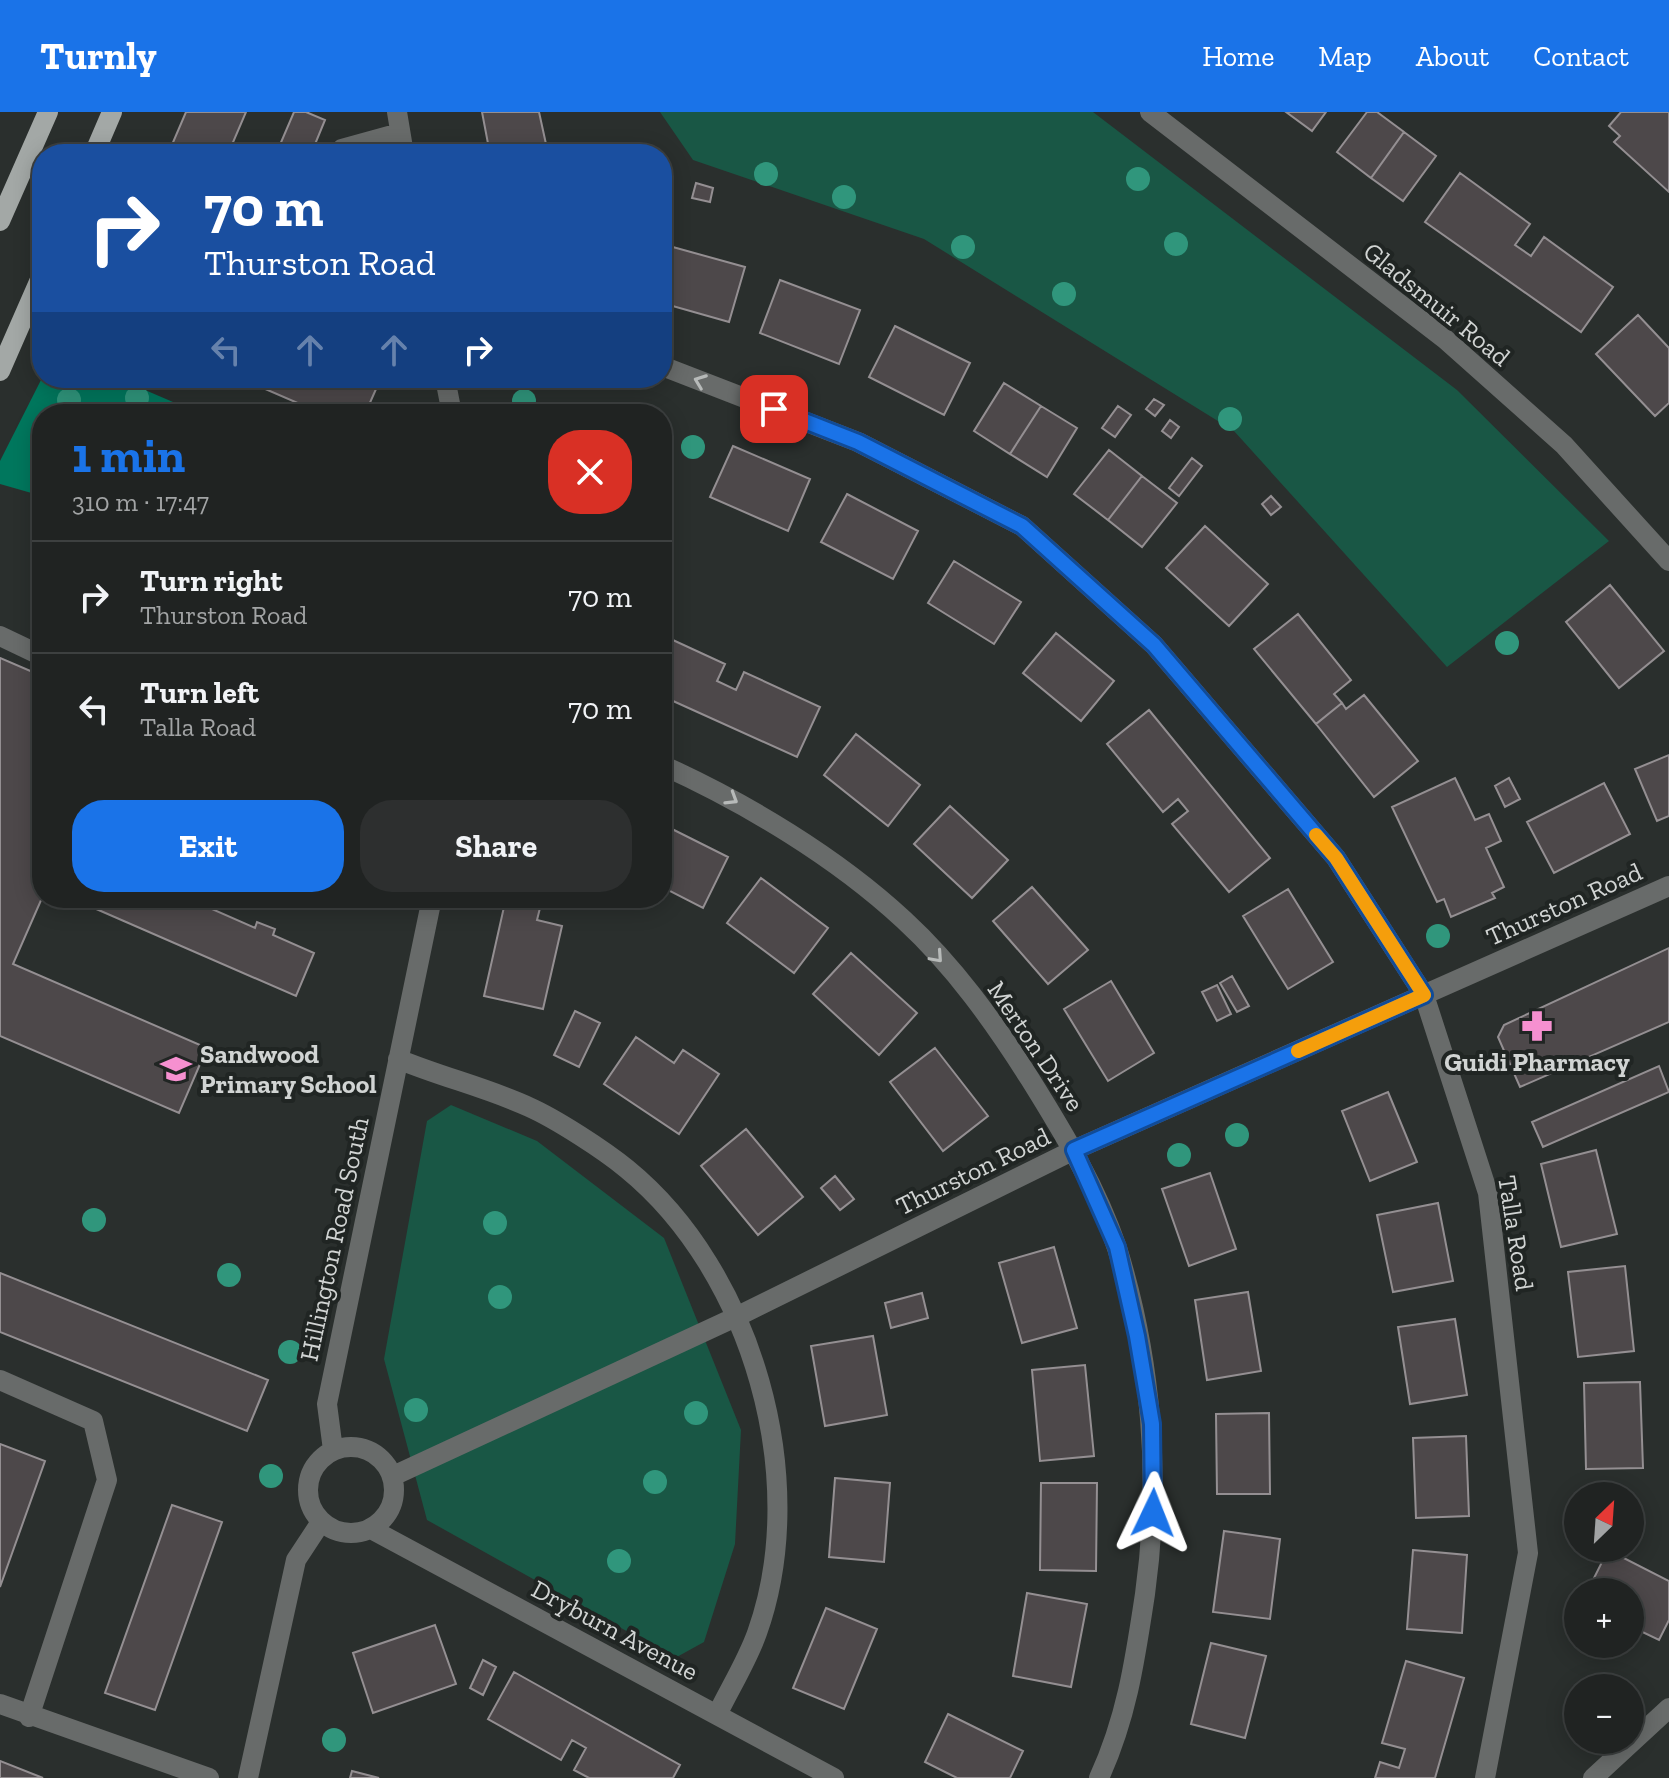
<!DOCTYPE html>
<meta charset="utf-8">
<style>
body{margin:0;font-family:"Zilla Slab",serif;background:#2d2f2f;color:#f1f3f6;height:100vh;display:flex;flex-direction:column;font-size:30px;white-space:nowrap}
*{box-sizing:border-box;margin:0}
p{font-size:26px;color:#a2a4a5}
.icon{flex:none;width:44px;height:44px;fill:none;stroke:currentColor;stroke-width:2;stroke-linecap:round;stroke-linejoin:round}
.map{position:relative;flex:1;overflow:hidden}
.drawer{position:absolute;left:32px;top:292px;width:640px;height:504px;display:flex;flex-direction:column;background:#202322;border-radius:32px;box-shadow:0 4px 20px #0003,0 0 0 2px #3d4040}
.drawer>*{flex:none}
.banner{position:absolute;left:32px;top:32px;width:640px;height:244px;border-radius:32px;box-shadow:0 4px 20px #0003,0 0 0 2px #3d4040;background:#1a4fa0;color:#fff;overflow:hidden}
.needle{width:52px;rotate:25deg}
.fabs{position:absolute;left:1564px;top:1370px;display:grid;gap:16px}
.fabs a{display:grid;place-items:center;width:80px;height:80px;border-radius:50%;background:#202322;box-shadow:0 4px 20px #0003,0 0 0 2px #3d4040;font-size:40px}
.pin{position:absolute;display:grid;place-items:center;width:68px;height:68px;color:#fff;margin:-34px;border-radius:16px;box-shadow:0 4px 12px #0006}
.me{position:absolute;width:88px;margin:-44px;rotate:2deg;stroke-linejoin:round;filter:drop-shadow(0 0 6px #0008)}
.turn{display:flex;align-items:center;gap:28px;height:168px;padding:0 40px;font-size:36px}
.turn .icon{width:104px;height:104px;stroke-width:2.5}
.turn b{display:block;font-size:56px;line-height:68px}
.lanes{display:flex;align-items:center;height:76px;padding:0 40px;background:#0003;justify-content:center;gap:40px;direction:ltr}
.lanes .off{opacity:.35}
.round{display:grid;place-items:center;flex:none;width:84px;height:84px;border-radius:32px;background:#2d2f2f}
.overview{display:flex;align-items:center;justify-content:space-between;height:136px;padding:0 40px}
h1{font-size:48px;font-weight:700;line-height:60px;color:#1a73e8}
.primary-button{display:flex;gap:16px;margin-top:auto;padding:16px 40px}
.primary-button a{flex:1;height:92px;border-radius:32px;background:#1a73e8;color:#fff;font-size:32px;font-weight:700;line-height:92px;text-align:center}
.primary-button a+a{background:#2d2f2f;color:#f1f3f6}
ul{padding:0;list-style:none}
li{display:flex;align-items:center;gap:24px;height:112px;padding:0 40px;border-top:2px solid #3d4040}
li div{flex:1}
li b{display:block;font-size:30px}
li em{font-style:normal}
header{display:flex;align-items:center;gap:48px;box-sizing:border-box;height:112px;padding:0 40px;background:#1a73e8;color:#fff}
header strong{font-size:38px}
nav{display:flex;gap:44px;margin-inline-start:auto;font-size:28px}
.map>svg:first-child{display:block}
.green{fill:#195745}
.forest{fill:#00775d}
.building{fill:#4d484a;stroke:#948f92;stroke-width:2}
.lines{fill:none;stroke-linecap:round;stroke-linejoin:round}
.minor{stroke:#686b6a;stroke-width:20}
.major{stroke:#a3a8a6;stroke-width:20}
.tree{fill:#30967c}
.oneway{stroke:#b7bab9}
.route-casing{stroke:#114b97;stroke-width:20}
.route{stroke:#1a73e8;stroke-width:14}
.slow{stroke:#f59e0b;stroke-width:14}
.labels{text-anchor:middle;stroke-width:8;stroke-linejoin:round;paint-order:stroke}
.street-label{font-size:26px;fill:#d1d4d3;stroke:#202523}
.poi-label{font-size:26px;font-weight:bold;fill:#d1d4d3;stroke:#202523;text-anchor:start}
</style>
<header>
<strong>Turnly</strong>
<nav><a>Home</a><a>Map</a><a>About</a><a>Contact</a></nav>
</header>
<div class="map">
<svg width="1669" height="1666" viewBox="0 0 1669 1666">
<rect width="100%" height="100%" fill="#2a2f2d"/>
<path class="green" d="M 660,0 L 1093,0 L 1457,278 L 1609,429 L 1447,555 L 1234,319 L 924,127 L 693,48 Z
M 451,993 L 537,1029 L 664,1126 L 741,1318 L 735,1432 L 704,1530 L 675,1546 L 427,1408 L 384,1247 L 427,1009 Z"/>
<path class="forest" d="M 42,266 L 117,266 L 201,302 L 42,302 L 42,384 L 0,372 L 0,349 Z"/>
<path class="building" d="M 186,0 L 246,0 L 228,42 L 168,42 Z
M 294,0 L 306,0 L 325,8 L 311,42 L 276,42 Z
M 482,0 L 539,0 L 546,32 L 490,42 Z
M 1286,0 L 1326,0 L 1312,19 Z
M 1367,0 L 1377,0 L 1404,20 L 1371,66 L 1337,40 Z
M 1621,0 L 1669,0 L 1669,80 L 1614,30 L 1620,24 L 1609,14 Z
M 1404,20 L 1436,44 L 1403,89 L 1371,66 Z
M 1460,61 L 1530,112 L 1515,133 L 1531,144 L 1544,125 L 1613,175 L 1581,220 L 1425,110 Z
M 696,71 L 713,76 L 710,90 L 692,86 Z
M 662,132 L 745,155 L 729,210 L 662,191 Z
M 780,168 L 860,198 L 839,252 L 760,221 Z
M 1638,203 L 1669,236 L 1669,291 L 1655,304 L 1596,242 Z
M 895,214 L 970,251 L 944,303 L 869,265 Z
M 240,266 L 374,266 L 380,268 L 365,302 L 323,302 Z
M 1004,271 L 1041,294 L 1010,342 L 974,319 Z
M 1154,287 L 1164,293 L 1155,304 L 1146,297 Z
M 1041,294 L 1077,316 L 1047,365 L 1010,342 Z
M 1118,294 L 1131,303 L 1115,325 L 1102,316 Z
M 1170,308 L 1179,315 L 1171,326 L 1162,319 Z
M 733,334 L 810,367 L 788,419 L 710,385 Z
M 1109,338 L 1142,364 L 1108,408 L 1074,382 Z
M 1192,346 L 1202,354 L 1179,384 L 1169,376 Z
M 1142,364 L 1177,391 L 1142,435 L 1108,408 Z
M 847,382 L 918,419 L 893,467 L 821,430 Z
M 1271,384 L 1281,395 L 1271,403 L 1262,392 Z
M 1205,414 L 1268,472 L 1229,514 L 1166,456 Z
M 954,449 L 1021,490 L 994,532 L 928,491 Z
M 1610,473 L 1664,539 L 1619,576 L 1566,510 Z
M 1298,502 L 1351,568 L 1334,582 L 1342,591 L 1316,612 L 1254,537 Z
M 1056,521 L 1114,569 L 1081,609 L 1023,561 Z
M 662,523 L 725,552 L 717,569 L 736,578 L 744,560 L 820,595 L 797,645 L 662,584 Z
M 0,546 L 42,564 L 42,786 L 13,852 L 207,936 L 179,1001 L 0,924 Z
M 1364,583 L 1418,649 L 1374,685 L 1316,612 L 1342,591 L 1346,597 Z
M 1149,598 L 1270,746 L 1229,780 L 1172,712 L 1188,699 L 1178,687 L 1163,700 L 1107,632 Z
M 856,622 L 920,673 L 888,714 L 824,663 Z
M 1669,643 L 1669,704 L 1657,709 L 1635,657 Z
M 1455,666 L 1475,708 L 1489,702 L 1501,729 L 1486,736 L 1504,775 L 1492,781 L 1495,786 L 1451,805 L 1444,787 L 1437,790 L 1392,695 Z
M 1509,666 L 1520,687 L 1505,695 L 1495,674 Z
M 1604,671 L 1630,722 L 1554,761 L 1527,710 Z
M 950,694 L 1008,748 L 972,786 L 914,732 Z
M 662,712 L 728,745 L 703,796 L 662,775 Z
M 761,766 L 828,816 L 794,861 L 727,811 Z
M 1032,775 L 1088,838 L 1048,872 L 993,809 Z
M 1288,777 L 1333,850 L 1288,877 L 1243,804 Z
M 71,786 L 187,786 L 255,816 L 257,810 L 275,817 L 273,823 L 314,841 L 296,884 Z
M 506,786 L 567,786 L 565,794 L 542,788 L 537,808 L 562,814 L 543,897 L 484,884 Z
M 1669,836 L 1669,910 L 1520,975 L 1498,925 L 1504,913 Z
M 851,841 L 917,901 L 879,943 L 813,882 Z
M 1232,864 L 1249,894 L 1237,900 L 1220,871 Z
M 1111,869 L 1154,941 L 1108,969 L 1064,897 Z
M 1217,873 L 1231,902 L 1217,909 L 1202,880 Z
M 575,899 L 600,911 L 579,955 L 554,943 Z
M 636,925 L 674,951 L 683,938 L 719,962 L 679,1022 L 604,972 Z
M 935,936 L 988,1004 L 943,1039 L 890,970 Z
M 1659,954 L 1669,980 L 1543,1035 L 1532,1010 Z
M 1388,980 L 1417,1050 L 1370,1069 L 1342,999 Z
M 746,1017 L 803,1085 L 758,1123 L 701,1054 Z
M 1596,1038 L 1617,1122 L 1561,1135 L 1541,1052 Z
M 1210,1061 L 1236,1137 L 1189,1154 L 1162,1077 Z
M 835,1064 L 854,1087 L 840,1098 L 821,1076 Z
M 1438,1091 L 1453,1169 L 1393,1180 L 1377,1103 Z
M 1054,1135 L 1077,1216 L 1022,1231 L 999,1151 Z
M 1625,1154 L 1634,1239 L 1578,1245 L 1568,1160 Z
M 0,1161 L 268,1268 L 247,1319 L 0,1220 Z
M 1248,1180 L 1261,1259 L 1207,1268 L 1195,1188 Z
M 922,1181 L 928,1206 L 891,1216 L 885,1191 Z
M 1455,1207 L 1467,1283 L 1410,1292 L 1398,1215 Z
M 873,1224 L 887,1303 L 825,1314 L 811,1234 Z
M 1085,1253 L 1094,1344 L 1040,1349 L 1032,1258 Z
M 1640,1270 L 1643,1356 L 1586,1357 L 1584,1271 Z
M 1269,1301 L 1270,1382 L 1217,1382 L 1216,1302 Z
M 1466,1324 L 1469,1404 L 1416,1406 L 1413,1326 Z
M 0,1332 L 45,1349 L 0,1475 Z
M 835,1366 L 890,1371 L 884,1450 L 829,1445 Z
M 1041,1371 L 1097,1371 L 1096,1459 L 1040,1458 Z
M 172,1393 L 222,1410 L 155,1598 L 105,1581 Z
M 1224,1419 L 1280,1427 L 1270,1507 L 1213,1500 Z
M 1413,1438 L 1467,1443 L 1462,1521 L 1407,1517 Z
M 1608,1438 L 1669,1469 L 1669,1508 L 1659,1528 L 1630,1514 L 1630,1480 L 1587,1480 Z
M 1027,1481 L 1087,1492 L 1071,1575 L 1013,1564 Z
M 826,1496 L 877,1517 L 844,1597 L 793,1576 Z
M 435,1513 L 456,1572 L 373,1601 L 353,1541 Z
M 1211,1531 L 1266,1544 L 1245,1626 L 1191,1612 Z
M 483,1548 L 496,1555 L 483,1583 L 470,1576 Z
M 1406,1549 L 1464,1566 L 1435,1666 L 1375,1666 L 1380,1650 L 1399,1656 L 1405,1637 L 1382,1631 Z
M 514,1560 L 680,1653 L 673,1666 L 589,1666 L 574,1658 L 586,1636 L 572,1628 L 561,1648 L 488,1607 Z
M 948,1602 L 1023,1639 L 1010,1666 L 957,1666 L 925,1650 Z
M 0,1649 L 43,1666 L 0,1666 Z
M 352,1659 L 379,1666 L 350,1666 Z"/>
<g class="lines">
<path class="minor" d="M 397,0 L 404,42
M 1150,0 L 1445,227 L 1564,333 L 1669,449
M 340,42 L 342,37 L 400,21
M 662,254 L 858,330 L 1022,414 L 1154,533 L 1336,746 L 1424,883 L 1488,1081 L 1528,1441 L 1485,1666
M 445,266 L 452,302
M 0,524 L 42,544
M 662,653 C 746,691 836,745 904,808 C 954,854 994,910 1030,967 C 1063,1020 1097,1076 1117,1136 C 1152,1248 1161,1367 1145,1482 C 1135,1548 1127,1605 1099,1666
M 398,947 C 441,965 488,976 529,995 C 556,1007 604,1038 627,1057 C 752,1159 812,1367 757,1521 C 747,1549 730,1576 717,1603
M 0,1268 L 93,1309 L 107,1368 L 29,1605
M308 1378a43 43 0 1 1 86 0a43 43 0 1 1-86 0Z
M 333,1338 L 327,1292 L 432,786
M 393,1364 L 738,1204 L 1074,1038 L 1669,774
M 371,1417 L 834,1666
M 0,1592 L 209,1666
M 248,1666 L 296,1448 L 321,1410
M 1593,1666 L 1669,1596"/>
<path class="major" d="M 94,42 L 112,0
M 0,109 L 48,0
M 0,259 L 42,163"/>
</g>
<g class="tree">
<circle cx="766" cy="62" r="12"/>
<circle cx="1138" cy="67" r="12"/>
<circle cx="844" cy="85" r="12"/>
<circle cx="1176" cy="132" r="12"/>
<circle cx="963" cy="135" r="12"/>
<circle cx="1064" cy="182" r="12"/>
<circle cx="137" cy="286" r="12"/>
<circle cx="69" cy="288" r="12"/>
<circle cx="524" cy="289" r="12"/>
<circle cx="1230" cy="307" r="12"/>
<circle cx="693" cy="335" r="12"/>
<circle cx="1507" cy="531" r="12"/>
<circle cx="1438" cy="824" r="12"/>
<circle cx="1237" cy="1023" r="12"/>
<circle cx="1179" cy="1043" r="12"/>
<circle cx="94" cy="1108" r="12"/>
<circle cx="495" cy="1111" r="12"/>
<circle cx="229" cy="1163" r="12"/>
<circle cx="500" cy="1185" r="12"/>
<circle cx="290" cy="1240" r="12"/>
<circle cx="416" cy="1298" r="12"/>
<circle cx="696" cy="1301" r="12"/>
<circle cx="271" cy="1364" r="12"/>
<circle cx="655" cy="1370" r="12"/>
<circle cx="619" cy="1449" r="12"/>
<circle cx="334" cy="1628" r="12"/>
</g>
<defs><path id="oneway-chevron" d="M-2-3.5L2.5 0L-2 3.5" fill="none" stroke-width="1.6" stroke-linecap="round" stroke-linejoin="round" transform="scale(2)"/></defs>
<g class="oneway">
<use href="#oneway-chevron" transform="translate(700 269) rotate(-159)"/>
<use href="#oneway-chevron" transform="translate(732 687) rotate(32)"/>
<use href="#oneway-chevron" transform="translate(937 845) rotate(48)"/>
</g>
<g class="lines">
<defs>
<path id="route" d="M 774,297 L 858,330 L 1022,414 L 1154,533 L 1336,746 L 1424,883 L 1074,1038 L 1117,1135 L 1137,1224 L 1152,1312 L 1153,1401"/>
</defs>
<use href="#route" class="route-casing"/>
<use href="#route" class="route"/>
<path class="slow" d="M 1298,939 L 1424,883 L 1336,746 L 1316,723"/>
</g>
<defs>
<symbol id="pharmacy-bare" viewBox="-9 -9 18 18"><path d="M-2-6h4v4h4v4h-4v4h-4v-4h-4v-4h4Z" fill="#f690d0" stroke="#202523" stroke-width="2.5" paint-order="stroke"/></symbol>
<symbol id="school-bare" viewBox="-9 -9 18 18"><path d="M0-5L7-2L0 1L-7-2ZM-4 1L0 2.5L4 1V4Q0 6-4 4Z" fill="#f690d0" stroke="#202523" stroke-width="2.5" paint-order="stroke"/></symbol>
</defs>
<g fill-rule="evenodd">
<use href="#pharmacy-bare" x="1515" y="892" width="44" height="44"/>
<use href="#school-bare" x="154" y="935" width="44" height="44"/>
</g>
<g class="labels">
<g class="street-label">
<text transform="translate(1437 192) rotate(39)" y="9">Gladsmuir Road</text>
<text transform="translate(1564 792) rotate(-24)" y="9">Thurston Road</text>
<text transform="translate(1036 934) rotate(56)" y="9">Merton Drive</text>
<text transform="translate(973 1059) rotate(-26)" y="9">Thurston Road</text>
<text transform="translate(1516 1121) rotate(81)" y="9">Talla Road</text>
<text transform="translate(334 1127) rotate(-78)" y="9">Hillington Road South</text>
<text transform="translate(615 1518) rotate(28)" y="9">Dryburn Avenue</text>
</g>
<g class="poi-label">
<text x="200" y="951">Sandwood<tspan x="200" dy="30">Primary School</tspan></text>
<text x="1537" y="959" text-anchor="middle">Guidi Pharmacy</text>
</g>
</g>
</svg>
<div class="fabs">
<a><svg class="needle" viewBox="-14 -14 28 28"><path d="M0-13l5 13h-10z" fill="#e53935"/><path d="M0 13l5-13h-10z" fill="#a2a4a5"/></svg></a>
<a>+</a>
<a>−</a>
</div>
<div class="pin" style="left:774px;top:297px;background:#d93025"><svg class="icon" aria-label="arrive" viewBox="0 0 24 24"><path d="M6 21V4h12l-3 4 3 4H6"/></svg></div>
<svg class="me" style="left:1153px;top:1401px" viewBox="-20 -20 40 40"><path d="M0-17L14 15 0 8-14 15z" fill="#1a73e8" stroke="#fff" stroke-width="4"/></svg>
<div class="banner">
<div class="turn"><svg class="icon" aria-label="right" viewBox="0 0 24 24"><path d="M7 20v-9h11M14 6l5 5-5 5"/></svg><div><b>70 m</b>Thurston Road</div></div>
<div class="lanes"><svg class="icon off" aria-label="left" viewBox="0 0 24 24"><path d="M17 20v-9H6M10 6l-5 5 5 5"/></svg><svg class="icon off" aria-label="ahead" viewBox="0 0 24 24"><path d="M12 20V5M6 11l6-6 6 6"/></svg><svg class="icon off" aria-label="ahead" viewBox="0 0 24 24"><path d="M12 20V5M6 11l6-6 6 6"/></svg><svg class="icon" aria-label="right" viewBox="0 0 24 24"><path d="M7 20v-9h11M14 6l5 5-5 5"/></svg></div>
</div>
<section class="drawer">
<div class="overview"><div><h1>1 min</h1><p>310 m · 17:47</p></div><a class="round" style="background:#d93025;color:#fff"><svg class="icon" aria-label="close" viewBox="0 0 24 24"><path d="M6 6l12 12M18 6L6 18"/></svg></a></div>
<ul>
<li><svg class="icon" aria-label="right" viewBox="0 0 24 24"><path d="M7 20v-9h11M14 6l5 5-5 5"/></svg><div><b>Turn right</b><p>Thurston Road</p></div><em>70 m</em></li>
<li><svg class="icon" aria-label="left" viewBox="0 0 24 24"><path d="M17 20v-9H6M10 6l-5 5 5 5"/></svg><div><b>Turn left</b><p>Talla Road</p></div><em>70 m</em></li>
</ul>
<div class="primary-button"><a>Exit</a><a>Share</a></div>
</section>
</div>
